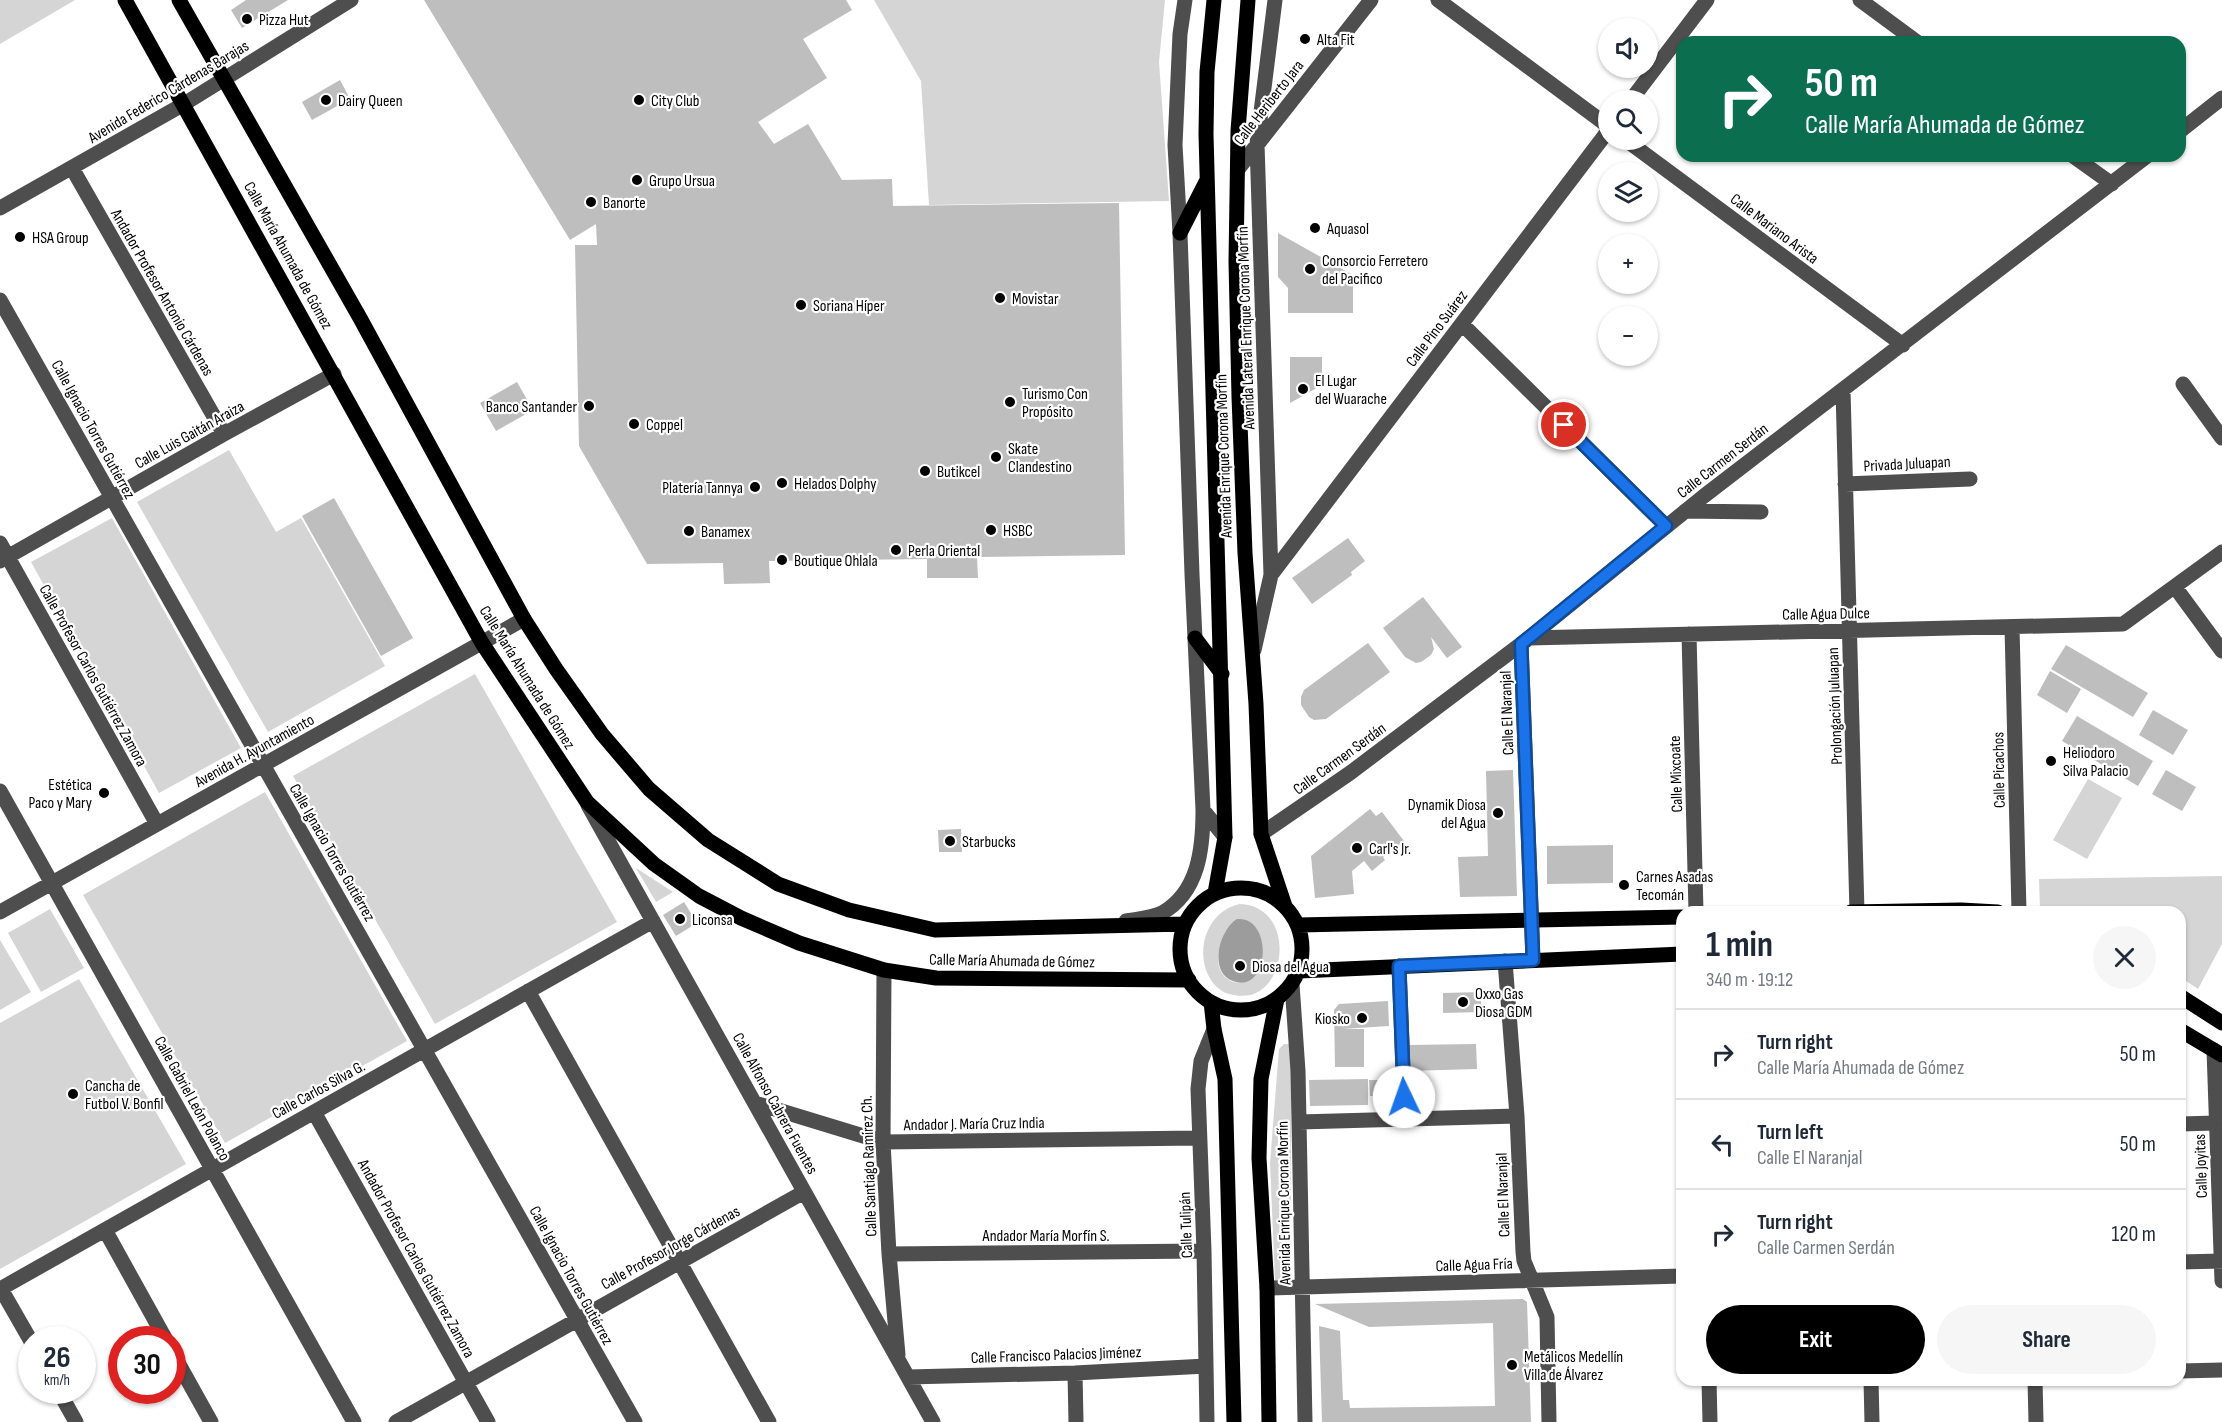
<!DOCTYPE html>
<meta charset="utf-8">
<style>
body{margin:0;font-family:"Sofia Sans Condensed",sans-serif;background:#f6f6f7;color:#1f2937;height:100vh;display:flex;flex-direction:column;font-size:22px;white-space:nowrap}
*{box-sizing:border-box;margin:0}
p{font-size:20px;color:#747a83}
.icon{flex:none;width:33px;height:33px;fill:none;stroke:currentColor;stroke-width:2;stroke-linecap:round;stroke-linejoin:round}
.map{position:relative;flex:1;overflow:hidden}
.drawer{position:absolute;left:1676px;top:906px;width:510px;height:480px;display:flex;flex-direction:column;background:#fff;border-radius:18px;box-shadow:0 2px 4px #0004}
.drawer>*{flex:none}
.guide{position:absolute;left:1676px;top:36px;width:510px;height:126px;border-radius:18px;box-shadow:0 2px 4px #0004;background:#0b6e4f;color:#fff;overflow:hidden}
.controls{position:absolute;left:1598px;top:18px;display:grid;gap:12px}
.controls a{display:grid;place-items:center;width:60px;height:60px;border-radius:50%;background:#fff;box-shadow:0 2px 4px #0004;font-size:30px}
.speed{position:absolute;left:18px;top:1326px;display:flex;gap:12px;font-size:30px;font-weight:700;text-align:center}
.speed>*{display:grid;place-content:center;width:78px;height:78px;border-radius:50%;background:#fff;box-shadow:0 2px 4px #0004;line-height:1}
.speed small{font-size:15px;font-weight:400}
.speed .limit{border:9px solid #d22;background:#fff;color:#111}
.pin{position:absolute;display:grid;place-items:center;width:51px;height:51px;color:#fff;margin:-26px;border:3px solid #fff;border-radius:50%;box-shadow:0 2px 6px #0007}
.me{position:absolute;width:66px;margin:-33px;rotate:357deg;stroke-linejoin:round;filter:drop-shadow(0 0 4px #0008)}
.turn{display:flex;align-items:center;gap:21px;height:126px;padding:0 30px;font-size:27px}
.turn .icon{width:78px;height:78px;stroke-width:2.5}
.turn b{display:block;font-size:42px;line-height:51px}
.round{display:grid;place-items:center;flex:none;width:63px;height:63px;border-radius:32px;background:#f6f6f7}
.head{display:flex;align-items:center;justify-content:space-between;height:102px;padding:0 30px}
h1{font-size:36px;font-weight:700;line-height:45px}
.action{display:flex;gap:12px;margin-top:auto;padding:12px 30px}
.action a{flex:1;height:69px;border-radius:36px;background:#000;color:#fff;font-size:24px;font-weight:700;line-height:69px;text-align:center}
.action a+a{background:#f6f6f7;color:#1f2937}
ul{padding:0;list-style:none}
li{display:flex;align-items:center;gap:18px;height:90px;padding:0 30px;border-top:2px solid #e0e1e3}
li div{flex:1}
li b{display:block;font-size:22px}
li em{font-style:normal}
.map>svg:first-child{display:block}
.green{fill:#d5d5d5;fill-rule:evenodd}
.water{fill:#9c9c9c}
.building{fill:#bebebe}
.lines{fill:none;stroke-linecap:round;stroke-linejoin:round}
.minor{stroke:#4e4e4e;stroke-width:15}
.major{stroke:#000;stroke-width:15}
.route-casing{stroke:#114b97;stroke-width:15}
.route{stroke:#1a73e8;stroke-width:10}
.poi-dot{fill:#000;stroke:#fff;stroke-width:2}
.labels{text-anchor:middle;stroke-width:4.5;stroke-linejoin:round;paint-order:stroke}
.poi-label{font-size:16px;fill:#000;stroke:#fff;text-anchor:start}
.street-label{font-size:16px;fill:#000;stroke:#fff}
</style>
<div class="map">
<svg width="2222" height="1422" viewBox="0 0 2222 1422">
<rect width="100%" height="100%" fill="#fff"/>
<path class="green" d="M 0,0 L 75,0 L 0,44 Z
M 874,0 L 1165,0 L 1159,62 L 1169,201 L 929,205 L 921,81 Z
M 229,450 L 276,532 L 301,518 L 385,666 L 268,732 L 137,502 Z
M 112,518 L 241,748 L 159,793 L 31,562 Z
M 475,674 L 617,922 L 435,1024 L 293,776 Z
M 2088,779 L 2122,798 L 2087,859 L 2053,840 Z
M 265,792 L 407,1041 L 225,1143 L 83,895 Z
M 636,868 L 673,892 L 656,902 Z
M 2222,876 L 2222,944 L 2198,989 L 2180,977 L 2180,912 L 2049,912 L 2040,909 L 2039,879 Z
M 1240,904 C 1299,906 1288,1006 1234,995 C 1226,994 1219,990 1214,984 C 1192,957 1205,911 1240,904 ZM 1226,931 L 1259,934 C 1277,990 1218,997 1218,958 C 1218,948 1222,939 1226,931 Z
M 50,909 L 84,968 L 41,992 L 8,933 Z
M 0,940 L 31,992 L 0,1010 Z
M 79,979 L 186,1164 L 0,1269 L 0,1023 Z
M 1284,1044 L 1291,1044 L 1291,1280 L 1275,1280 L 1270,1163 L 1279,1049 Z"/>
<path class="water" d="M 1237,919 C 1274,916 1270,995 1233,981 C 1208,972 1219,930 1237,919 Z"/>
<path class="building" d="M 246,0 L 288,0 L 242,28 L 231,10 Z
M 424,0 L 846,0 L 852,10 L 803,39 L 827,78 L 758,122 L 774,144 L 808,124 L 842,180 L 892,179 L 893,206 L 1119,203 L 1125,555 L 977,557 L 978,578 L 927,578 L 927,559 L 769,561 L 770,583 L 724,584 L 723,563 L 647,564 L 579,446 L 575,245 L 597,245 L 596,224 L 570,240 Z
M 340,80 L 350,99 L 312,120 L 302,102 Z
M 1278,233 L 1353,275 L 1353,313 L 1288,313 L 1288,288 L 1278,277 Z
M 1290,357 L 1322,357 L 1322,385 L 1290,403 Z
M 517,382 L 533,410 L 496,431 L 480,403 Z
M 334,498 L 413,638 L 381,656 L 302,516 Z
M 1348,538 L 1365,561 L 1351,572 L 1352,575 L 1312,604 L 1292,578 Z
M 1423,597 L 1462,647 L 1447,658 L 1431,637 L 1434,649 L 1431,655 L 1421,662 L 1416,663 L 1405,657 L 1383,628 Z
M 1368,643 L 1390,672 L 1326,719 L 1314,720 L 1309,717 L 1301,705 L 1301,697 L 1304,690 Z
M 2066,645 L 2148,693 L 2133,717 L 2051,669 Z
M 2050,671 L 2081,689 L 2067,713 L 2037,695 Z
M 2153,710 L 2188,730 L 2173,755 L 2139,735 Z
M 2077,716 L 2153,761 L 2138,786 L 2062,741 Z
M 1513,770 L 1517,896 L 1460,897 L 1458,857 L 1488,856 L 1486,771 Z
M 2166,770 L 2196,787 L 2182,811 L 2152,794 Z
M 1370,809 L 1376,816 L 1382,812 L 1404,841 L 1383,857 L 1385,860 L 1372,871 L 1364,861 L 1352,871 L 1354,894 L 1315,898 L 1311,856 Z
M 961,829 L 962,852 L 939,852 L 938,830 Z
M 1613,845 L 1613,883 L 1547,884 L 1547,846 Z
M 684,902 L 697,923 L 676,936 L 663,915 Z
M 1481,992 L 1481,1012 L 1443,1013 L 1443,993 Z
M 1388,1001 L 1389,1026 L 1342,1029 L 1364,1029 L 1364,1067 L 1335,1067 L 1334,1010 L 1339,1004 Z
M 1476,1044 L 1477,1069 L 1407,1071 L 1407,1045 Z
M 1368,1079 L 1368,1105 L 1310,1106 L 1309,1080 Z
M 1369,1080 L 1384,1080 L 1385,1096 L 1370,1096 Z
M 1523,1299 L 1527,1302 L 1531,1422 L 1322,1422 L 1319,1326 L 1340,1331 L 1343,1400 L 1349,1400 L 1350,1408 L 1495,1406 L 1493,1323 L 1369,1327 L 1315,1304 Z"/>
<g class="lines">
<path class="minor" d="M 1185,0 L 1180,34 L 1175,145 L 1180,233 L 1192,574 L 1203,810 L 1225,837
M 1438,0 L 1608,126
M 1860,0 L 1917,42
M 1631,100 L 1707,0
M 2180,131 L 2222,98
M 1626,140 L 1903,345
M 2073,156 L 2112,184
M 72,168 L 224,434
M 1238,169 L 1371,0
M 0,208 L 184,104 L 351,0
M 0,300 L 635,1422
M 1462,324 L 1666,526
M 2183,384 L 2222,438
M 1843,390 L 1857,912
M 1845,484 L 1970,479
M 1685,511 L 1761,512
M 0,543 L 157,824
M 0,561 L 224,434 L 334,374
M 1271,575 L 1608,131
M 2175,587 L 2222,651
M 2012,627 L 2019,912
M 1689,634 L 1696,912
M 1529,638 L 2123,624 L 2222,552
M 1521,644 L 1533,960
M 1254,650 L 1271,575 L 1257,144 L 1275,0
M 0,791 L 354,1422
M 588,805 L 933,1422
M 1261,834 L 1350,773 L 1529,638 L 1704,496 L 2147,156
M 0,912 L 524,619
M 1126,921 C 1137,919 1152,918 1162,913 C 1199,892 1203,848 1203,810
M 1505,961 L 1517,1116 L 1523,1252 L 1524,1261 L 1547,1317 L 1549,1422
M 1399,966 L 1405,1120
M 884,970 L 883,1142 L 889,1254 L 898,1355
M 1292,984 L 1298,1071 L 1305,1422
M 528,991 L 769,1422
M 2214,1050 L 2222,1281
M 755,1103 L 883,1142 L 1199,1138
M 314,1112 L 488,1422
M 1299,1122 L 1517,1116
M 2180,1124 L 2216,1123
M 105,1230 L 166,1340
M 889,1254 L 1204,1251
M 2180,1262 L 2222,1261
M 1267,1288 L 1682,1276
M 0,1289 L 653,921
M 1,1289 L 32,1343
M 172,1352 L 211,1422
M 2180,1371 L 2222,1370
M 1075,1373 L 1076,1422
M 908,1377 L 1075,1373 L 1206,1366
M 1709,1380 L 1710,1422
M 1871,1380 L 1872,1422
M 2035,1380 L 2036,1422
M 58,1390 L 76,1422
M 396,1422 L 804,1192
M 1207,1422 L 1204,1251 L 1198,1089 L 1201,1061 L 1214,1029"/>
<path class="major" d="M 125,0 L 482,643 L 587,802 L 654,864 L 699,896 L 741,918 L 799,943 L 884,970 L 936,978 L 1189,980
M 179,0 L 360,318 L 524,619 L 556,669 L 602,734 L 649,789 L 708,840 L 778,884 L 849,910 L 935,930 L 1185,924
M 1214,0 L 1207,72 L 1206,134 L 1225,837 L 1215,893
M 1248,0 L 1238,131 L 1236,262 L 1239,397 L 1245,553 L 1256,704 L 1261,834 L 1285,906
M 1180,233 L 1207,180
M 1195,638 L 1222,674
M1180 949a61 61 0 1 1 122 0a61 61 0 1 1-122 0Z
M 1851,912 L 1961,910 L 1998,912
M 1298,925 L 1682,917
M 1299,971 L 1682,954
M 2180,996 L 2222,1023
M 1211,1002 L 1214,1029 L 1225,1079 L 1234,1422
M 2180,1030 L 2222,1055
M 1269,1422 L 1267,1288 L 1259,1158 L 1261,1079 L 1277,999"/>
</g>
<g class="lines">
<defs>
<path id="route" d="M 1404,1097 L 1399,966 L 1533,960 L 1521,644 L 1666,526 L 1564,425"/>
</defs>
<use href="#route" class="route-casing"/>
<use href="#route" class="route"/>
</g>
<g class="poi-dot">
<circle cx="247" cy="19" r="6"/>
<circle cx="1305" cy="39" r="6"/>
<circle cx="326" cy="100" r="6"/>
<circle cx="639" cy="100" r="6"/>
<circle cx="637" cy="180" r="6"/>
<circle cx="591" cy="202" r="6"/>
<circle cx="1315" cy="228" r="6"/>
<circle cx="20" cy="237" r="6"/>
<circle cx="1310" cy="269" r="6"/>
<circle cx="1000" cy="298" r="6"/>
<circle cx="801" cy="305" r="6"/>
<circle cx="1303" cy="389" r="6"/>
<circle cx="1010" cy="402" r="6"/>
<circle cx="589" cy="406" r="6"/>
<circle cx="634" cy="424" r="6"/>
<circle cx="996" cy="457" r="6"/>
<circle cx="925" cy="471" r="6"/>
<circle cx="782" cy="483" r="6"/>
<circle cx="755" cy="487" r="6"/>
<circle cx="991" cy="530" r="6"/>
<circle cx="689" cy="531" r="6"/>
<circle cx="896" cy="550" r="6"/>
<circle cx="782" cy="560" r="6"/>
<circle cx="2051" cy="761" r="6"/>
<circle cx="104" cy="793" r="6"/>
<circle cx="1498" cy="813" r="6"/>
<circle cx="950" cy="841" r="6"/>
<circle cx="1357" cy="848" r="6"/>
<circle cx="1624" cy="885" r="6"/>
<circle cx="680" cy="919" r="6"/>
<circle cx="1240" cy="966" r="6"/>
<circle cx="1463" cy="1002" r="6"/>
<circle cx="1362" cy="1018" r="6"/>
<circle cx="73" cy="1094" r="6"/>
<circle cx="1512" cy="1365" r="6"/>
</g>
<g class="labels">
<g class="poi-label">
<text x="259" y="25">Pizza Hut</text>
<text x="1317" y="45">Alta Fit</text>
<text x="338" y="106">Dairy Queen</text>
<text x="651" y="106">City Club</text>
<text x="649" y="186">Grupo Ursua</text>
<text x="603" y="208">Banorte</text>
<text x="1327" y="234">Aquasol</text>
<text x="32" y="243">HSA Group</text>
<text x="1322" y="266">Consorcio Ferretero<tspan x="1322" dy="18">del Pacifico</tspan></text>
<text x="1012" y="304">Movistar</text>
<text x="813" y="311">Soriana Híper</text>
<text x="1315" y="386">El Lugar<tspan x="1315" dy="18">del Wuarache</tspan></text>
<text x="1022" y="399">Turismo Con<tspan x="1022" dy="18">Propósito</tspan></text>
<text x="577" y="412" text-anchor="end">Banco Santander</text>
<text x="646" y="430">Coppel</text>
<text x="1008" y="454">Skate<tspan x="1008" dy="18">Clandestino</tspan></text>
<text x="937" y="477">Butikcel</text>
<text x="794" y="489">Helados Dolphy</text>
<text x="743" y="493" text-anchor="end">Platería Tannya</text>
<text x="1003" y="536">HSBC</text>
<text x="701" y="537">Banamex</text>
<text x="908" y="556">Perla Oriental</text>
<text x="794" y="566">Boutique Ohlala</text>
<text x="2063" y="758">Heliodoro<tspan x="2063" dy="18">Silva Palacio</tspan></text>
<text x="92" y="790" text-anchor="end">Estética<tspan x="92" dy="18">Paco y Mary</tspan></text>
<text x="1486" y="810" text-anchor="end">Dynamik Diosa<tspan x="1486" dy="18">del Agua</tspan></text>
<text x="962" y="847">Starbucks</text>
<text x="1369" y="854">Carl's Jr.</text>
<text x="1636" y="882">Carnes Asadas<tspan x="1636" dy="18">Tecomán</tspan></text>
<text x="692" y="925">Liconsa</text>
<text x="1252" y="972">Diosa del Agua</text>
<text x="1475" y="999">Oxxo Gas<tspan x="1475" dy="18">Diosa GDM</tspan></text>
<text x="1350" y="1024" text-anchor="end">Kiosko</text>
<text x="85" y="1091">Cancha de<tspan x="85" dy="18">Futbol V. Bonfil</tspan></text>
<text x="1524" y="1362">Metálicos Medellín<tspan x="1524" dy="18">Villa de Álvarez</tspan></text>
</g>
<g class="street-label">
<text transform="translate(168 91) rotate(-31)" y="6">Avenida Federico Cárdenas Barajas</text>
<text transform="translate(1268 102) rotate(-52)" y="6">Calle Heriberto Jara</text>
<text transform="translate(1775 228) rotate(37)" y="6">Calle Mariano Arista</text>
<text transform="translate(289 255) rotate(61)" y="6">Calle María Ahumada de Gómez</text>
<text transform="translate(163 292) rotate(60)" y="6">Andador Profesor Antonio Cárdenas</text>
<text transform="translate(1245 328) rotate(-92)" y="6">Avenida Lateral Enrique Corona Morfín</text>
<text transform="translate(1436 328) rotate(-53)" y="6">Calle Pino Suárez</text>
<text transform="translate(94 429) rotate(61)" y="6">Calle Ignacio Torres Gutiérrez</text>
<text transform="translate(189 434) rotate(-29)" y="6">Calle Luis Gaitán Araiza</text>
<text transform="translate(1223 456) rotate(-92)" y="6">Avenida Enrique Corona Morfín</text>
<text transform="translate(1722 460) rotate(-38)" y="6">Calle Carmen Serdán</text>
<text transform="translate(1907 463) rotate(-3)" y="6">Privada Juluapan</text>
<text transform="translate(1826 613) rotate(-1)" y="6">Calle Agua Dulce</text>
<text transform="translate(94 675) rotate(61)" y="6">Calle Profesor Carlos Gutiérrez Zamora</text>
<text transform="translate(528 677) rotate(58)" y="6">Calle María Ahumada de Gómez</text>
<text transform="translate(1834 706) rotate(-92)" y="6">Prolongación Juluapan</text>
<text transform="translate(1506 713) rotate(-92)" y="6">Calle El Naranjal</text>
<text transform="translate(254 750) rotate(-29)" y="6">Avenida H. Ayuntamiento</text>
<text transform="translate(1339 758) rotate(-36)" y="6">Calle Carmen Serdán</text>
<text transform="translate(1998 770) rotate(-91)" y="6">Calle Picachos</text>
<text transform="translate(1675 774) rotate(-92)" y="6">Calle Mixcoate</text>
<text transform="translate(333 852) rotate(60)" y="6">Calle Ignacio Torres Gutiérrez</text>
<text transform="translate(1012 960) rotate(1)" y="6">Calle María Ahumada de Gómez</text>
<text transform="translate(318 1089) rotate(-29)" y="6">Calle Carlos Silva G.</text>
<text transform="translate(193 1098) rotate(61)" y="6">Calle Gabriel León Polanco</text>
<text transform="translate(776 1103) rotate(61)" y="6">Calle Alfonso Cabrera Fuentes</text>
<text transform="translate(974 1123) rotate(-1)" y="6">Andador J. María Cruz India</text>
<text transform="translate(868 1166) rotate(-92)" y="6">Calle Santiago Ramírez Ch.</text>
<text transform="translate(2200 1166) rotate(-92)" y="6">Calle Joyitas</text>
<text transform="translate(1502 1195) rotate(-92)" y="6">Calle El Naranjal</text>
<text transform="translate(1283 1203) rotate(-91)" y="6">Avenida Enrique Corona Morfín</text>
<text transform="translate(1185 1225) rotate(-92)" y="6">Calle Tulipán</text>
<text x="1046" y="1241">Andador María Morfín S.</text>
<text transform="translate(670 1247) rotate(-29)" y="6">Calle Profesor Jorge Cárdenas</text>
<text transform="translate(417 1258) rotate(61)" y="6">Andador Profesor Carlos Gutiérrez Zamora</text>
<text transform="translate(1474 1264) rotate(-2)" y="6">Calle Agua Fría</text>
<text transform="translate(572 1275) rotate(61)" y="6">Calle Ignacio Torres Gutiérrez</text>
<text transform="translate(1056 1354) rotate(-2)" y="6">Calle Francisco Palacios Jiménez</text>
</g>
</g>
</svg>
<div class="controls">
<a><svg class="icon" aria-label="sound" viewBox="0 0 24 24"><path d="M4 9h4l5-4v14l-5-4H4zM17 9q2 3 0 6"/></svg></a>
<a><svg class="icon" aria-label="search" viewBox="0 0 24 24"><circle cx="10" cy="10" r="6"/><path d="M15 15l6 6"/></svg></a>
<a><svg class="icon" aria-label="layers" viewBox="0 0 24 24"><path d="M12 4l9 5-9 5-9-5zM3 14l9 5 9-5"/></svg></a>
<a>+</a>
<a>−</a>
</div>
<div class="speed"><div>26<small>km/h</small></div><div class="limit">30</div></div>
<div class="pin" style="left:1564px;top:425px;background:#d93025"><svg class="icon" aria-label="arrive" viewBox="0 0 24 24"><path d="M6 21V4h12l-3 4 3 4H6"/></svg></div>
<svg class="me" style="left:1404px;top:1097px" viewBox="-20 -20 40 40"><circle r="19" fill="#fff"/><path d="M0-13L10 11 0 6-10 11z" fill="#1a73e8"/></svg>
<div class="guide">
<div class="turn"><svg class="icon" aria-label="right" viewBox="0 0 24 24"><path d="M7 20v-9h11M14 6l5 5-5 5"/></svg><div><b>50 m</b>Calle María Ahumada de Gómez</div></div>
</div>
<section class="drawer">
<div class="head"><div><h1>1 min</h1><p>340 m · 19:12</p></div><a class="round"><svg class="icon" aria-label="close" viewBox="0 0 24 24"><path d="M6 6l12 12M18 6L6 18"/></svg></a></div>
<ul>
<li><svg class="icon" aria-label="right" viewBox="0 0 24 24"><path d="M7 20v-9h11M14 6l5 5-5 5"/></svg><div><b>Turn right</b><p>Calle María Ahumada de Gómez</p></div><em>50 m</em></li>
<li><svg class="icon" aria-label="left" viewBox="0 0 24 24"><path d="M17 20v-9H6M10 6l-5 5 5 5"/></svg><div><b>Turn left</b><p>Calle El Naranjal</p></div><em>50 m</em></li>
<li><svg class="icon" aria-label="right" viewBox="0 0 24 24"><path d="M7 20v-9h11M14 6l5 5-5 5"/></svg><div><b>Turn right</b><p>Calle Carmen Serdán</p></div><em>120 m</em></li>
</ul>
<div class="action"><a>Exit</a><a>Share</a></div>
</section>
</div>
